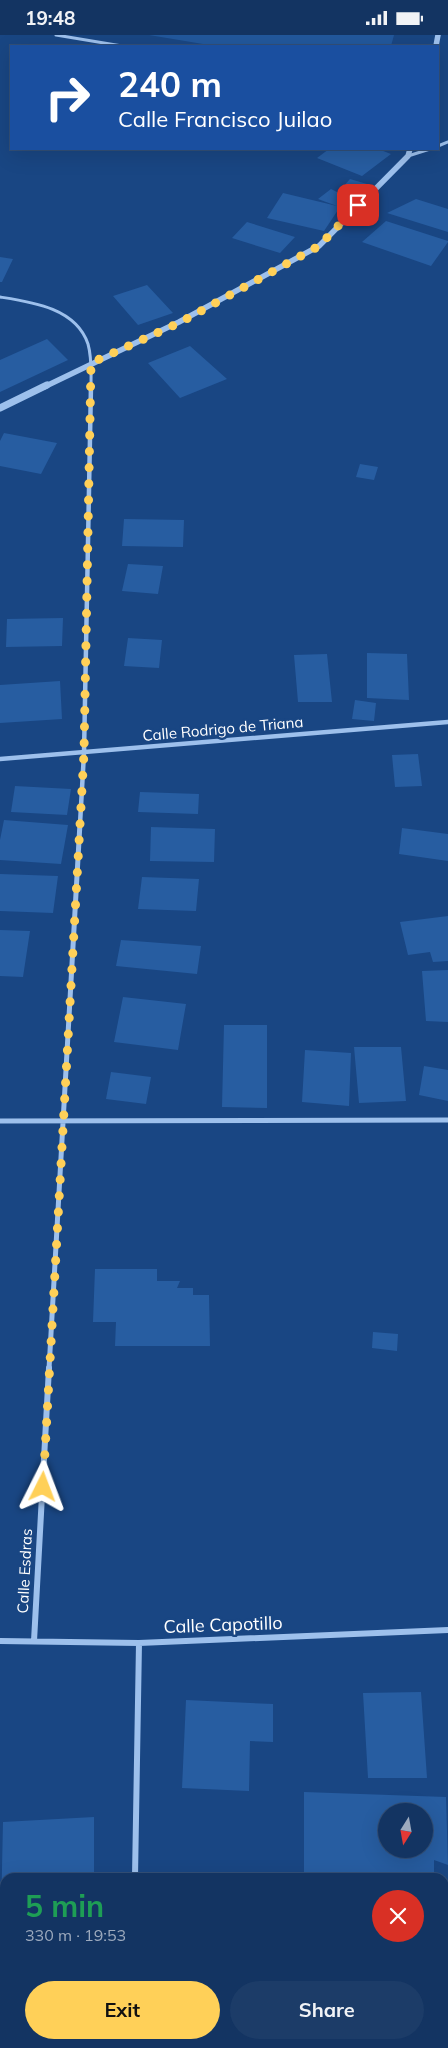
<!DOCTYPE html>
<meta charset="utf-8">
<style>
body{margin:0;font-family:Mulish,sans-serif;background:#1c3c68;color:#f1f3f6;height:100vh;display:flex;flex-direction:column;font-size:19px;white-space:nowrap}
*{box-sizing:border-box;margin:0}
p{font-size:16px;color:#9daabe}
.icon{flex:none;width:28px;height:28px;fill:none;stroke:currentColor;stroke-width:2;stroke-linecap:round;stroke-linejoin:round}
.map{position:relative;flex:1;overflow:hidden}
.sheet{position:absolute;left:0px;top:1838px;width:449px;height:176px;display:flex;flex-direction:column;background:#133462;border-radius:15px 15px 0 0;box-shadow:0 5px 20px #0002,0 0 0 1px #324f77}
.sheet>*{flex:none}
.top-card{position:absolute;left:10px;top:10px;width:429px;height:105px;border-radius:0px;box-shadow:0 5px 20px #0002,0 0 0 1px #324f77;background:#1a4fa0;color:#fff;overflow:hidden}
.needle{width:32px;rotate:191deg}
.controls{position:absolute;left:378px;top:1768px;display:grid;gap:10px}
.controls a{display:grid;place-items:center;width:55px;height:55px;border-radius:50%;background:#133462;box-shadow:0 5px 20px #0002,0 0 0 1px #324f77;font-size:25px}
.pin{position:absolute;display:grid;place-items:center;width:42px;height:42px;color:#fff;margin:-21px;border-radius:10px;box-shadow:0 2px 8px #0006}
.me{position:absolute;width:55px;margin:-28px;rotate:3deg;stroke-linejoin:round;filter:drop-shadow(0 0 4px #0008)}
.turn{display:flex;align-items:center;gap:18px;height:105px;padding:0 25px;font-size:22px}
.turn .icon{width:65px;height:65px;stroke-width:2.5}
.turn b{display:block;font-size:35px;line-height:42px}
.round{display:grid;place-items:center;flex:none;width:52px;height:52px;border-radius:26px;background:#1c3c68}
.overview{display:flex;align-items:center;justify-content:space-between;height:85px;padding:0 25px}
h1{font-size:30px;font-weight:700;line-height:38px;color:#1e9e55}
.button{display:flex;gap:10px;margin-top:auto;padding:10px 25px}
.button a{flex:1;height:58px;border-radius:30px;background:#ffd058;color:#111;font-size:20px;font-weight:700;line-height:58px;text-align:center}
.button a+a{background:#1c3c68;color:#f1f3f6}
.status{display:flex;justify-content:space-between;align-items:center;height:35px;padding:0 25px;background:#133462;direction:ltr}
.status svg{height:14px;fill:currentColor}
.map>svg:first-child{display:block}
.green{fill:#22589c}
.building{fill:#275da1;fill-rule:evenodd}
.lines{fill:none;stroke-linecap:round;stroke-linejoin:round}
.minor-far3{stroke:#9dc0ec;stroke-width:3}
.minor-far2{stroke:#9dc0ec;stroke-width:4.5}
.minor-far1{stroke:#9dc0ec;stroke-width:5}
.minor{stroke:#9dc0ec;stroke-width:6}
.tertiary-far1{stroke:#9dc0ec;stroke-width:5.5}
.tertiary{stroke:#9dc0ec;stroke-width:7}
.route{stroke:#ffd058;stroke-width:9;stroke-dasharray:0 16.2}
.labels{text-anchor:middle;stroke-width:5;stroke-linejoin:round;paint-order:stroke}
.street-label{font-size:15px;fill:#fff;stroke:#194683}
.near-street-label{font-size:18px;fill:#fff;stroke:#194683}
</style>
<div class="status"><b>19:48</b><svg viewBox="0 0 49 12"><path d="M0 12V9h3v3zM5 12V6h3v6zM10 12V3h3v9zM15 12V0h3v12zM26 1h20v11H26zM47 4h2v5h-2z"/></svg></div>
<div class="map">
<svg width="448" height="2013" viewBox="0 0 448 2013">
<rect width="100%" height="100%" fill="#194683"/>
<path class="green" d="M 149,0 L 394,0 L 391,11 L 215,11 Z"/>
<path class="building" d="M 329,114 L 378,114 L 391,119 L 362,141 L 317,123 Z
M 350,144 L 367,149 L 359,157 L 343,152 Z
M 331,154 L 351,164 L 340,172 L 324,196 L 267,183 L 283,158 L 337,171 L 318,164 Z
M 416,164 L 448,174 L 448,197 L 387,178 Z
M 386,186 L 448,206 L 448,207 L 431,231 L 362,207 Z
M 247,187 L 295,202 L 280,218 L 232,203 Z
M 0,222 L 13,224 L 2,247 L 0,247 Z
M 147,250 L 173,278 L 138,290 L 113,261 Z
M 47,304 L 68,325 L 0,357 L 0,325 Z
M 190,311 L 227,344 L 180,363 L 148,328 Z
M 4,398 L 57,408 L 41,439 L 0,431 L 0,406 Z
M 360,429 L 378,432 L 374,445 L 356,442 Z
M 124,484 L 184,485 L 183,512 L 122,511 Z
M 128,529 L 163,531 L 158,559 L 122,556 Z
M 63,583 L 62,611 L 6,612 L 7,584 Z
M 128,603 L 162,605 L 159,633 L 124,631 Z
M 367,618 L 407,619 L 409,665 L 367,663 Z
M 327,619 L 332,667 L 298,667 L 294,620 Z
M 60,646 L 62,684 L 0,688 L 0,650 Z
M 355,665 L 376,668 L 374,686 L 352,684 Z
M 418,719 L 422,751 L 395,752 L 392,720 Z
M 15,751 L 71,754 L 67,780 L 11,777 Z
M 140,757 L 199,759 L 198,779 L 138,777 Z
M 4,785 L 68,790 L 61,829 L 0,825 L 0,805 Z
M 151,792 L 215,794 L 214,827 L 150,826 Z
M 402,793 L 448,799 L 448,826 L 399,819 Z
M 0,839 L 58,841 L 53,878 L 0,876 Z
M 142,842 L 199,844 L 196,876 L 138,874 Z
M 448,881 L 448,926 L 433,927 L 430,917 L 408,920 L 400,887 Z
M 0,895 L 30,896 L 23,942 L 0,941 Z
M 121,905 L 201,911 L 197,939 L 116,931 Z
M 448,935 L 448,987 L 426,986 L 422,936 Z
M 123,962 L 186,969 L 178,1015 L 114,1007 Z
M 224,990 L 267,990 L 267,1073 L 222,1072 Z
M 354,1012 L 401,1012 L 406,1066 L 359,1068 Z
M 305,1015 L 351,1018 L 349,1071 L 302,1067 Z
M 424,1031 L 448,1035 L 448,1066 L 419,1060 Z
M 111,1037 L 151,1042 L 146,1069 L 106,1064 Z
M 95,1234 L 157,1234 L 157,1246 L 180,1246 L 177,1253 L 193,1253 L 193,1260 L 209,1260 L 210,1311 L 115,1311 L 116,1287 L 93,1287 Z
M 373,1297 L 398,1299 L 397,1316 L 372,1313 Z
M 421,1657 L 427,1743 L 368,1743 L 363,1658 Z
M 186,1665 L 273,1669 L 273,1707 L 250,1706 L 249,1756 L 182,1753 Z
M 304,1757 L 446,1762 L 448,1830 L 434,1825 L 434,1842 L 304,1842 ZM 386,1776 L 424,1776 L 424,1814 L 386,1814 Z
M 94,1782 L 94,1842 L 5,1842 L 5,1879 L 1,1880 L 3,1787 Z
M 0,1906 L 5,1906 L 5,2009 L 101,2009 L 101,2013 L 0,2013 Z
M 182,2009 L 271,2009 L 271,2013 L 181,2013 Z
M 389,2009 L 440,2009 L 440,2013 L 389,2013 Z"/>
<g class="lines">
<path class="minor-far3" d="M 56,0 L 122,11
M 438,111 L 448,107
M 408,121 L 430,114
M 0,262 C 32,267 76,273 88,309 C 92,323 91,337 91,352"/>
<path class="minor-far2" d="M 0,724 L 448,687
M 80,789 L 84,718 L 91,350"/>
<path class="minor-far1" d="M 0,1086 L 448,1085
M 49,1334 L 80,788"/>
<path class="minor" d="M 0,1606 L 139,1608 L 448,1595
M 34,1606 L 49,1333
M 135,1842 L 139,1608
M 133,2009 L 133,2013"/>
<path class="tertiary-far1" d="M 436,11 L 438,0
M 44,352 L 179,287 L 319,211 L 408,121 L 410,114"/>
<path class="tertiary" d="M 0,373 L 47,350"/>
</g>
<g class="lines">
<path class="route" d="M 43,1452 L 84,718 L 91,328 L 179,288 L 319,211 L 358,170"/>
</g>
<g class="labels">
<g class="street-label">
<text transform="translate(223 694) rotate(-5)" y="5">Calle Rodrigo de Triana</text>
<text transform="translate(25 1536) rotate(-87)" y="5">Calle Esdras</text>
</g>
<g class="near-street-label">
<text transform="translate(223 1590) rotate(-2)" y="6">Calle Capotillo</text>
</g>
</g>
</svg>
<div class="controls">
<a><svg class="needle" viewBox="-14 -14 28 28"><path d="M0-13l5 13h-10z" fill="#e53935"/><path d="M0 13l5-13h-10z" fill="#9daabe"/></svg></a>
</div>
<div class="pin" style="left:358px;top:170px;background:#d93025"><svg class="icon" aria-label="arrive" viewBox="0 0 24 24"><path d="M6 21V4h12l-3 4 3 4H6"/></svg></div>
<svg class="me" style="left:43px;top:1452px" viewBox="-20 -20 40 40"><path d="M0-17L14 15 0 8-14 15z" fill="#ffd058" stroke="#fff" stroke-width="4"/></svg>
<div class="top-card">
<div class="turn"><svg class="icon" aria-label="right" viewBox="0 0 24 24"><path d="M7 20v-9h11M14 6l5 5-5 5"/></svg><div><b>240 m</b>Calle Francisco Juilao</div></div>
</div>
<section class="sheet">
<div class="overview"><div><h1>5 min</h1><p>330 m · 19:53</p></div><a class="round" style="background:#d93025;color:#fff"><svg class="icon" aria-label="close" viewBox="0 0 24 24"><path d="M6 6l12 12M18 6L6 18"/></svg></a></div>
<div class="button"><a>Exit</a><a>Share</a></div>
</section>
</div>
